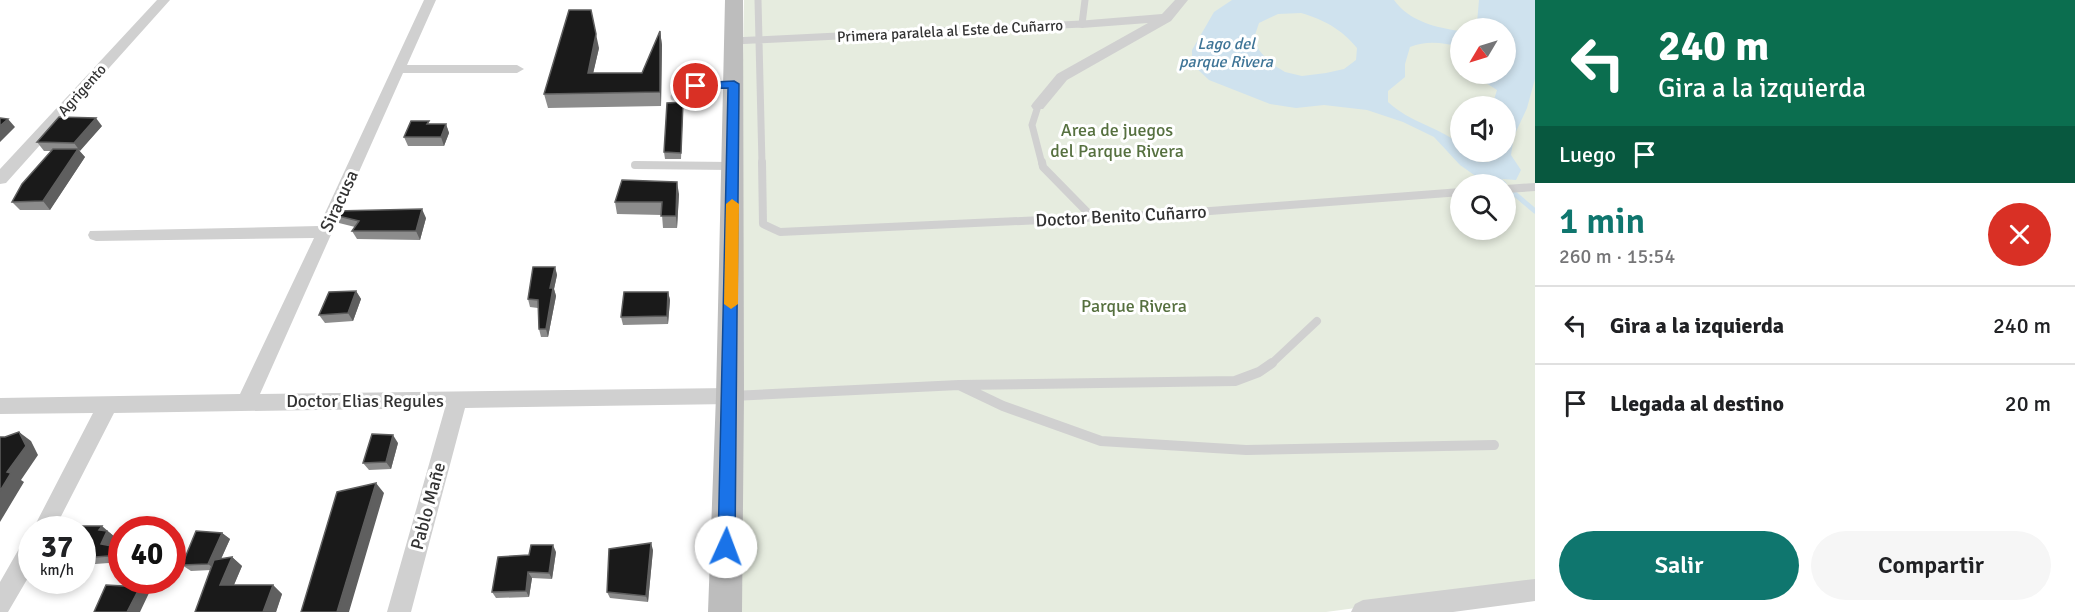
<!DOCTYPE html>
<html lang="es">
<meta charset="utf-8">
<style>
body{margin:0;font-family:Signika,sans-serif;background:#f6f6f6;color:#202124;height:100vh;display:flex;flex-direction:column;font-size:22px;white-space:nowrap}
*{box-sizing:border-box;margin:0}
p{font-size:20px;color:#757577}
.icon{flex:none;width:33px;height:33px;fill:none;stroke:currentColor;stroke-width:2;stroke-linecap:round;stroke-linejoin:round}
.map{position:relative;flex:1;overflow:hidden}
.side{display:flex;flex-direction:column;background:#fff;width:540px}
.side>*{flex:none}
.guide{background:#0b6e4f;color:#fff;overflow:hidden}
.needle{width:39px;rotate:232deg}
.fabs{position:absolute;left:1450px;top:18px;display:grid;gap:12px}
.fabs a{display:grid;place-items:center;width:66px;height:66px;border-radius:50%;background:#fff;box-shadow:0 3px 9px #0003;font-size:30px}
.speed{position:absolute;left:18px;top:516px;display:flex;gap:12px;font-size:30px;font-weight:700;text-align:center}
.speed>*{display:grid;place-content:center;width:78px;height:78px;border-radius:50%;background:#fff;box-shadow:0 3px 9px #0003;line-height:1}
.speed small{font-size:15px;font-weight:400}
.speed .limit{border:9px solid #d22;background:#fff;color:#111}
.pin{position:absolute;display:grid;place-items:center;width:51px;height:51px;color:#fff;margin:-26px;border:3px solid #fff;border-radius:50%;box-shadow:0 2px 6px #0007}
.me{position:absolute;width:66px;margin:-33px;rotate:2deg;stroke-linejoin:round;filter:drop-shadow(0 0 4px #0008)}
.turn{display:flex;align-items:center;gap:21px;height:126px;padding:0 24px;font-size:27px}
.turn .icon{width:78px;height:78px;stroke-width:2.5}
.turn b{display:block;font-size:42px;line-height:51px}
.then{display:flex;align-items:center;height:57px;padding:0 24px;background:#0003;gap:12px;font-size:22px}
.round{display:grid;place-items:center;flex:none;width:63px;height:63px;border-radius:32px;background:#f6f6f6}
.summary{display:flex;align-items:center;justify-content:space-between;height:102px;padding:0 24px}
h1{font-size:36px;font-weight:600;line-height:45px;color:#0f766e}
.action{display:flex;gap:12px;margin-top:auto;padding:12px 24px}
.action a{flex:1;height:69px;border-radius:36px;background:#0f766e;color:#fff;font-size:24px;font-weight:600;line-height:69px;text-align:center}
.action a+a{background:#f6f6f6;color:#202124}
ul{padding:0;list-style:none}
li{display:flex;align-items:center;gap:18px;height:78px;padding:0 24px;border-top:2px solid #e0e0e0}
li div{flex:1}
li b{display:block;font-size:22px}
li em{font-style:normal}
main{display:flex;flex:1;min-height:0}
.map>svg:first-child{display:block}
.green{fill:#e6ecdf;fill-rule:evenodd}
.water{fill:#cfe2ee;fill-rule:evenodd}
.lines{fill:none;stroke-linecap:round;stroke-linejoin:round}
.stream{stroke:#cfe2ee;stroke-width:5}
.lane-far2{stroke:#d0d0d0;stroke-width:7}
.lane-far1{stroke:#d0d0d0;stroke-width:8}
.lane{stroke:#d0d0d0;stroke-width:10}
.street{fill:#d0d0d0;fill-rule:evenodd}
.secondary{fill:#bdbdbd;fill-rule:evenodd}
.wall{fill:#8c8c8c}
.shaded-wall{fill:#5f5f5f}
.building{fill:#1a1a1a;stroke:#5f5f5f;stroke-width:1.5}
.route{fill:#1a73e8;stroke:#114b97;stroke-width:1.5}
.slow{fill:#f59e0b}
.labels{text-anchor:middle;stroke-width:6;stroke-linejoin:round;paint-order:stroke}
.far-street-label{font-size:15px;fill:#333;stroke:#fff}
.far-water-label{font-size:16px;font-style:italic;fill:#3f7597;stroke:#fff}
.park-label{font-size:18px;fill:#56703f;stroke:#fff}
.street-label{font-size:18px;fill:#333;stroke:#fff}
</style>
<main>
<div class="map">
<svg width="1535" height="612" viewBox="0 0 1535 612">
<rect width="100%" height="100%" fill="#fff"/>
<path class="green" d="M 744,0 L 1535,0 L 1535,584 L 1326,612 L 734,612 ZM 1461,28 L 1506,28 L 1506,74 L 1461,74 ZM 1461,106 L 1506,106 L 1506,152 L 1461,152 ZM 1461,184 L 1506,184 L 1506,230 L 1461,230 Z"/>
<path class="water" d="M 1232,0 L 1394,0 C 1409,21 1436,28 1461,31 L 1461,47 C 1443,43 1428,40 1410,47 L 1405,64 L 1405,77 L 1388,91 L 1388,102 C 1409,122 1439,127 1461,145 L 1462,153 L 1479,162 L 1489,162 L 1486,152 L 1506,152 L 1506,106 L 1492,106 L 1497,90 L 1472,74 L 1506,74 L 1506,28 L 1468,28 L 1477,23 L 1479,0 L 1535,0 L 1535,79 L 1527,108 L 1514,136 L 1511,155 L 1521,170 L 1516,180 L 1477,177 L 1460,165 L 1434,137 L 1403,122 L 1367,110 L 1324,105 L 1296,108 L 1270,104 L 1209,80 L 1192,64 L 1192,50 L 1214,12 ZM 1301,13 C 1325,20 1341,29 1357,48 L 1356,60 L 1344,69 L 1326,73 L 1302,76 L 1285,72 L 1269,62 L 1259,50 L 1254,38 L 1259,23 L 1278,14 Z"/>
<g class="lines">
<path class="stream" d="M 1499,180 L 1504,184
M 1509,189 L 1535,211"/>
<path class="lane-far2" d="M 758,0 L 762,164
M 734,41 L 1082,24 L 1085,0
M 674,97 L 695,96 L 696,86 L 734,84
M 1038,106 L 1032,125 L 1042,164"/>
<path class="lane-far1" d="M 762,162 L 763,224 L 780,232 L 1171,214 L 1461,192
M 1042,162 L 1043,167 L 1093,218
M 635,165 L 731,166
M 1506,189 L 1535,187
M 1270,365 L 1317,321"/>
<path class="lane" d="M 961,386 L 1003,406 L 1101,441 L 1246,450 L 1494,445
M 732,396 L 959,385 L 1235,381 L 1259,372 L 1272,363"/>
<path class="street" d="M 157,0 L 170,0 L 6,183 L 0,184 L 0,169 Z
M 424,0 L 436,0 L 407,65 L 517,65 L 524,69 L 517,73 L 403,73 L 260,394 L 730,388 L 737,390 L 740,396 L 737,402 L 730,404 L 465,408 L 411,612 L 387,612 L 445,408 L 114,413 L 54,530 L 32,531 L 93,413 L 0,414 L 0,398 L 240,394 L 314,238 L 96,241 L 90,239 L 88,235 L 90,231 L 319,226 Z
M 1175,0 L 1188,0 L 1171,21 L 1067,80 L 1043,109 L 1033,109 L 1031,106 L 1033,103 L 1057,74 L 1148,23 L 1082,28 L 1077,27 L 1076,24 L 1077,21 L 1162,14 Z
M 32,538 L 32,571 L 8,612 L 0,612 L 0,582 L 24,540 Z
M 1535,579 L 1535,601 L 1453,612 L 1351,612 L 1355,604 L 1363,600 Z"/>
<path class="secondary" d="M 725,0 L 743,0 L 744,396 L 742,612 L 708,612 L 716,396 Z"/>
</g>
<path class="wall" d="M 660,31 L 662,45 L 661,106 L 548,108 L 544,94 L 599,48 L 593,73 L 642,73 Z
M 683,109 L 681,159 L 665,159 L 664,152 Z
M 430,124 L 446,124 L 449,133 L 444,146 L 408,146 L 404,137 Z
M 102,126 L 79,151 L 85,157 L 50,210 L 20,210 L 12,202 L 51,151 L 44,151 L 37,142 Z
M 679,194 L 677,228 L 663,228 L 662,215 L 617,214 L 615,202 Z
M 334,215 L 426,218 L 420,240 L 357,239 L 352,231 L 355,227 L 339,223 Z
M 555,267 L 557,275 L 554,289 L 556,296 L 548,337 L 541,337 L 539,329 L 538,308 L 530,307 L 528,299 Z
M 356,291 L 361,299 L 353,321 L 325,323 L 319,315 Z
M 668,292 L 670,300 L 668,324 L 623,325 L 621,317 Z
M 398,443 L 391,469 L 369,470 L 363,463 Z
M 82,530 L 111,533 L 110,533 L 116,538 L 112,546 L 122,548 L 122,562 L 82,565 Z
M 196,531 L 222,533 L 230,539 L 221,559 L 232,557 L 242,566 L 234,585 L 273,585 L 282,594 L 276,612 L 195,612 L 211,570 L 191,571 L 182,565 Z
M 653,550 L 648,602 L 610,598 L 607,592 Z
M 556,552 L 552,579 L 532,578 L 529,597 L 496,598 L 492,592 Z"/>
<path class="shaded-wall" d="M 660,31 L 662,45 L 661,106 L 660,92 Z
M 596,34 L 599,48 L 590,87 L 588,73 Z
M 96,118 L 102,126 L 80,151 L 74,143 Z
M 8,119 L 15,127 L 0,142 L 0,126 Z
M 446,124 L 449,133 L 444,146 L 441,137 Z
M 78,149 L 85,157 L 50,210 L 43,201 Z
M 677,182 L 679,194 L 677,228 L 676,216 Z
M 422,209 L 426,218 L 420,240 L 416,231 Z
M 555,267 L 557,275 L 554,289 L 556,296 L 548,337 L 546,329 L 550,288 Z
M 356,291 L 361,299 L 353,321 L 348,313 Z
M 668,292 L 670,300 L 668,324 L 667,316 Z
M 19,432 L 31,441 L 38,455 L 21,480 L 24,482 L 0,522 L 0,491 L 7,472 Z
M 393,435 L 398,443 L 391,469 L 386,462 Z
M 376,483 L 384,493 L 349,612 L 337,612 Z
M 102,526 L 116,538 L 110,550 L 101,544 L 99,530 Z
M 222,533 L 230,539 L 216,570 L 208,564 Z
M 651,543 L 653,550 L 648,602 L 646,596 Z
M 553,545 L 556,552 L 552,579 L 549,573 Z
M 232,557 L 242,566 L 230,594 L 220,585 Z
M 528,572 L 532,578 L 529,597 L 526,591 Z
M 273,585 L 282,594 L 276,612 L 263,612 Z
M 140,587 L 149,593 L 140,612 L 127,612 Z"/>
<path class="building" d="M 569,10 L 591,10 L 596,34 L 588,73 L 642,73 L 660,31 L 660,92 L 544,94 Z
M 683,102 L 681,153 L 664,152 L 667,103 Z
M 59,117 L 96,118 L 74,143 L 37,142 Z
M 0,118 L 8,119 L 0,126 Z
M 411,121 L 429,121 L 427,124 L 446,124 L 441,137 L 404,137 Z
M 53,149 L 78,149 L 43,201 L 12,202 L 22,184 Z
M 622,180 L 677,182 L 676,216 L 661,216 L 662,202 L 615,202 Z
M 422,209 L 416,231 L 352,231 L 359,221 L 334,215 L 336,211 Z
M 533,267 L 555,267 L 550,288 L 553,288 L 546,329 L 539,329 L 538,300 L 528,299 Z
M 356,291 L 348,313 L 319,315 L 329,292 Z
M 624,292 L 668,292 L 667,316 L 621,317 Z
M 19,432 L 26,446 L 7,472 L 11,473 L 0,491 L 0,437 L 5,437 Z
M 372,434 L 393,435 L 386,462 L 363,463 Z
M 376,483 L 337,612 L 301,612 L 337,492 Z
M 78,526 L 102,526 L 99,530 L 107,531 L 101,544 L 122,548 L 122,555 L 82,558 L 82,530 L 76,530 Z
M 196,531 L 222,533 L 208,564 L 182,565 Z
M 651,543 L 646,596 L 607,592 L 609,549 Z
M 531,545 L 553,545 L 549,573 L 528,572 L 526,591 L 492,592 L 498,557 L 529,555 Z
M 232,557 L 220,585 L 273,585 L 263,612 L 195,612 L 214,560 Z
M 106,585 L 140,587 L 127,612 L 94,612 Z"/>
<path class="route" d="M 734,81 L 739,84 L 735,547 L 732,553 L 726,555 L 720,553 L 718,547 L 728,88 L 696,89 L 690,86 L 696,83 Z"/>
<path class="slow" d="M 732,199 L 739,204 L 738,304 L 731,309 L 724,304 L 726,204 Z"/>
<g class="labels">
<g class="far-street-label">
<text transform="translate(950 31) rotate(-3)" y="5">Primera paralela al Este de Cuñarro</text>
<text transform="translate(82 90) rotate(-48)" y="5">Agrigento</text>
</g>
<g class="far-water-label">
<text x="1226" y="49">Lago del<tspan x="1226" dy="18">parque Rivera</tspan></text>
</g>
<g class="park-label">
<text x="1117" y="136">Area de juegos<tspan x="1117" dy="21">del Parque Rivera</tspan></text>
<text x="1134" y="312">Parque Rivera</text>
</g>
<g class="street-label">
<text transform="translate(339 201) rotate(-65)" y="6">Siracusa</text>
<text transform="translate(1121 216) rotate(-3)" y="6">Doctor Benito Cuñarro</text>
<text x="365" y="407">Doctor Elias Regules</text>
<text transform="translate(428 506) rotate(-75)" y="6">Pablo Mañe</text>
</g>
</g>
</svg>
<div class="fabs">
<a><svg class="needle" viewBox="-14 -14 28 28"><path d="M0-13l5 13h-10z" fill="#e53935"/><path d="M0 13l5-13h-10z" fill="#757577"/></svg></a>
<a><svg class="icon" aria-label="sound" viewBox="0 0 24 24"><path d="M4 9h4l5-4v14l-5-4H4zM17 9q2 3 0 6"/></svg></a>
<a><svg class="icon" aria-label="search" viewBox="0 0 24 24"><circle cx="10" cy="10" r="6"/><path d="M15 15l6 6"/></svg></a>
</div>
<div class="speed"><div>37<small>km/h</small></div><div class="limit">40</div></div>
<div class="pin" style="left:696px;top:86px;background:#d93025"><svg class="icon" aria-label="arrive" viewBox="0 0 24 24"><path d="M6 21V4h12l-3 4 3 4H6"/></svg></div>
<svg class="me" style="left:726px;top:547px" viewBox="-20 -20 40 40"><circle r="19" fill="#fff"/><path d="M0-13L10 11 0 6-10 11z" fill="#1a73e8"/></svg>
</div>
<section class="side">
<div class="guide">
<div class="turn"><svg class="icon" aria-label="left" viewBox="0 0 24 24"><path d="M17 20v-9H6M10 6l-5 5 5 5"/></svg><div><b>240 m</b>Gira a la izquierda</div></div>
<div class="then">Luego<svg class="icon" aria-label="arrive" viewBox="0 0 24 24"><path d="M6 21V4h12l-3 4 3 4H6"/></svg></div>
</div>
<div class="summary"><div><h1>1 min</h1><p>260 m · 15:54</p></div><a class="round" style="background:#d93025;color:#fff"><svg class="icon" aria-label="close" viewBox="0 0 24 24"><path d="M6 6l12 12M18 6L6 18"/></svg></a></div>
<ul>
<li><svg class="icon" aria-label="left" viewBox="0 0 24 24"><path d="M17 20v-9H6M10 6l-5 5 5 5"/></svg><div><b>Gira a la izquierda</b></div><em>240 m</em></li>
<li><svg class="icon" aria-label="arrive" viewBox="0 0 24 24"><path d="M6 21V4h12l-3 4 3 4H6"/></svg><div><b>Llegada al destino</b></div><em>20 m</em></li>
</ul>
<div class="action"><a>Salir</a><a>Compartir</a></div>
</section>
</main>
